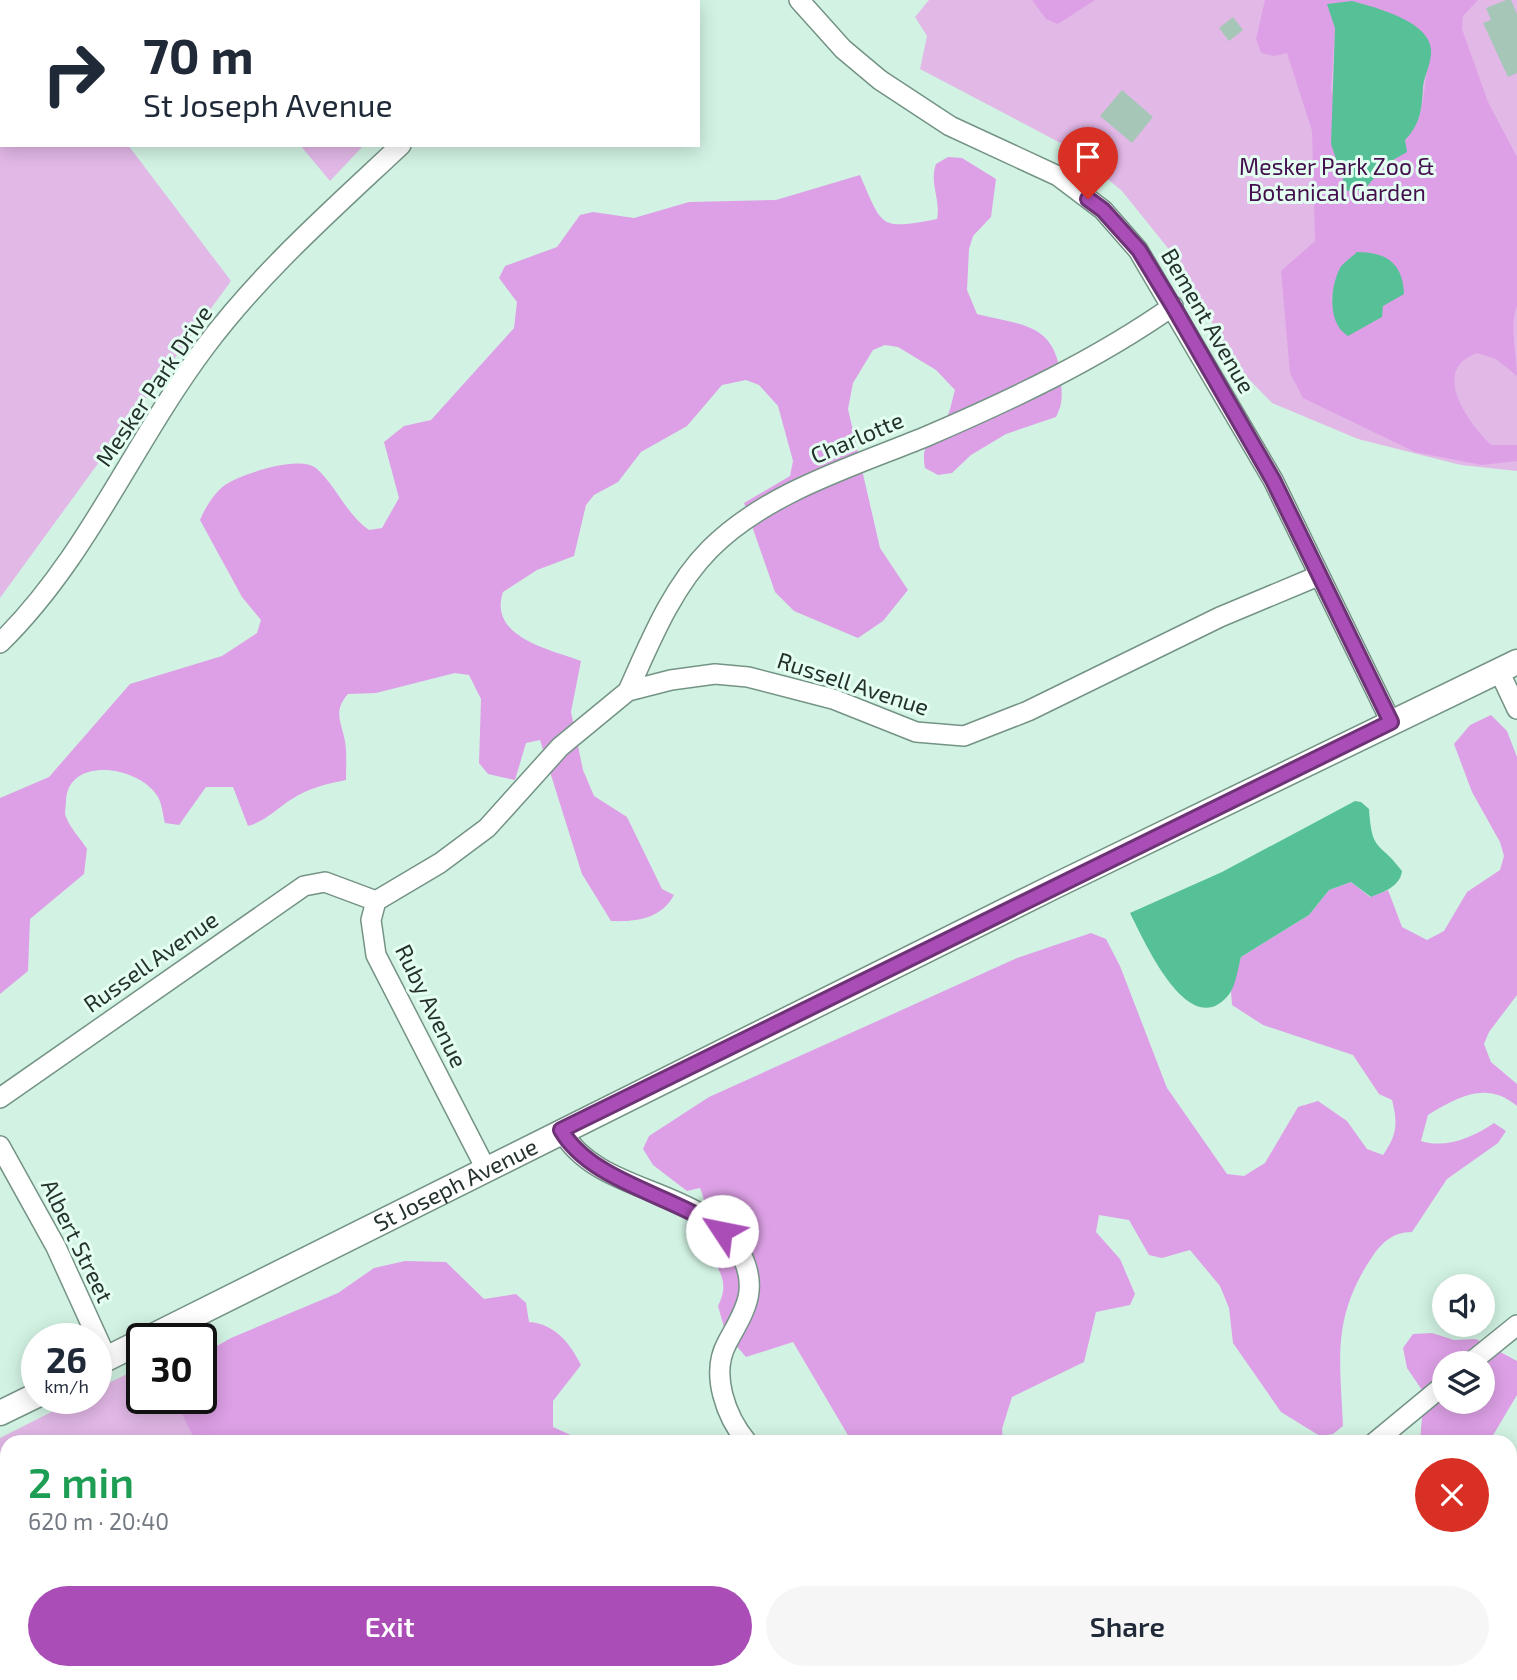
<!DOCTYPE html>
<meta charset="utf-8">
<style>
body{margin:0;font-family:"Exo 2",sans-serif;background:#f6f6f7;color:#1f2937;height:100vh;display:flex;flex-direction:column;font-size:26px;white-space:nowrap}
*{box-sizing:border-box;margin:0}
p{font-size:23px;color:#747a83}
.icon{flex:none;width:38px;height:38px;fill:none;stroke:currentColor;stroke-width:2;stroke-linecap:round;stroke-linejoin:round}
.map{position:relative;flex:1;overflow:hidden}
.details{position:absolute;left:0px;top:1435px;width:1517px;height:245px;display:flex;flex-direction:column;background:#fff;border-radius:21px 21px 0 0;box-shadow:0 4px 18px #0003}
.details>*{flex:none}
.hud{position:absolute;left:0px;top:0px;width:700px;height:147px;box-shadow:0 4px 18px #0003;background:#fff;color:#1f2937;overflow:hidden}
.controls{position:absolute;left:1432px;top:1274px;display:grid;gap:14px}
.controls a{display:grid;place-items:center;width:63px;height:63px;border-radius:50%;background:#fff;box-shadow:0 4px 18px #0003;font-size:35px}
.speed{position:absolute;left:21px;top:1323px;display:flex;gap:14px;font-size:35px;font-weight:700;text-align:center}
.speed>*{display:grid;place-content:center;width:91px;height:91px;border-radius:50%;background:#fff;box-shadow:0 4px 18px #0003;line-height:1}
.speed small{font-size:18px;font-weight:400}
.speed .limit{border:4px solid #111;border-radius:10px;background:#fff;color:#111}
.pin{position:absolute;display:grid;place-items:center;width:60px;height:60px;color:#fff;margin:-72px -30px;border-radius:50% 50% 50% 0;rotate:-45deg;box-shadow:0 0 7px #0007}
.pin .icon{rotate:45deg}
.me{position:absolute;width:77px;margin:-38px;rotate:304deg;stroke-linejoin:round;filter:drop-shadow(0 0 5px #0008)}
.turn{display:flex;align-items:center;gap:24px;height:147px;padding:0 28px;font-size:32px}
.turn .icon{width:91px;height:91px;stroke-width:2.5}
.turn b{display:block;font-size:49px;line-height:60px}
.round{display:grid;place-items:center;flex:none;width:74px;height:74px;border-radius:37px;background:#f6f6f7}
.head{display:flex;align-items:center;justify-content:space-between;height:119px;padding:0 28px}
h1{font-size:42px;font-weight:600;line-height:52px;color:#1e9e55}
.button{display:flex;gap:14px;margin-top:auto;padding:14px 28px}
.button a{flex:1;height:80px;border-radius:42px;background:#aa4db7;color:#fff;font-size:28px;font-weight:600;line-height:80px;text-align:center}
.button a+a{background:#f6f6f7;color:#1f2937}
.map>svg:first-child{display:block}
.green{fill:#e2b8e7}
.forest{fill:#dda0e6;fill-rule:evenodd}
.water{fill:#56c097}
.building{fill:#a6c7b7}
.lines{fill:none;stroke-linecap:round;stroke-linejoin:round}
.minor-casing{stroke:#749385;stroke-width:22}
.major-casing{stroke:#749385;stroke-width:27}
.minor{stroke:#fff;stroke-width:19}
.major{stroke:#fff;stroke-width:24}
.route-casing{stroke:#6e3277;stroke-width:18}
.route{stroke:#aa4db7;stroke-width:12}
.labels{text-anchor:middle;stroke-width:6;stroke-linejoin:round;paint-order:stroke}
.park-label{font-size:23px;fill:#450e4d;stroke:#e4fff2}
.street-label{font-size:23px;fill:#25322c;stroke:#e4fff2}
</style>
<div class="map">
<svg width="1517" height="1680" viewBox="0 0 1517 1680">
<rect width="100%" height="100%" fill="#d2f3e3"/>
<path class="green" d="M 0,0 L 500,0 L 2,2 L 2,145 L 128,145 L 231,281 L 0,598 Z
M 929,0 L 1517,0 L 1517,471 L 1461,465 L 1358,439 L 1272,403 L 1241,371 L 1167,247 L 1122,191 L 1070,148 L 920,69 L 927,36 L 915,17 Z
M 300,145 L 364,145 L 330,181 Z
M 142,1367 L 142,1398 L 201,1398 L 242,1442 L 7,1442 L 7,1673 L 364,1673 L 368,1680 L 0,1680 L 0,1438 L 79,1398 L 96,1398 L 96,1389 Z"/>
<path class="forest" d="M 1032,0 L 1095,0 L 1058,24 L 1046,19 Z
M 1265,0 L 1478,0 L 1463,16 L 1462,29 L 1488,102 L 1517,157 L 1517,306 C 1509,325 1517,354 1517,376 L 1496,359 L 1477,353 C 1429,370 1469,424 1491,445 L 1517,445 L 1517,461 L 1482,465 L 1415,452 L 1303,398 L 1290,373 L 1281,271 L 1315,241 L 1312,131 L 1287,53 L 1274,56 L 1261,53 L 1256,39 ZM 1335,28 L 1431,52 C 1422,81 1428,118 1405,140 L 1406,152 L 1386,164 L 1377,178 L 1331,91 ZM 1341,266 L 1386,304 L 1382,306 L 1381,317 L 1372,323 L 1331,300 Z
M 948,157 L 962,158 L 996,179 L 991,217 L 973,236 L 969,249 L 967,290 L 977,314 C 1024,326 1056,323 1061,380 C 1062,395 1063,404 1056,417 L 1006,434 L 971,455 L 952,473 L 938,475 L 925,468 C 920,442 934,438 946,418 C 951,411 952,399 955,390 L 936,370 L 898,347 L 885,345 L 873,350 L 853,383 L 848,409 L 880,548 L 908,590 L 883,621 L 858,638 L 794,611 L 775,592 L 744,503 L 790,476 L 793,461 L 778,406 L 759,385 L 746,380 L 722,385 L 687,426 L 641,452 L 618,482 L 594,495 L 586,505 L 574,556 L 537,570 L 503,592 C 488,637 549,649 581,661 L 571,712 L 583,770 L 594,796 L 627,817 L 662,889 L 674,895 C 661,919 636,922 611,921 L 582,874 L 540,740 L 526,743 L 515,780 L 488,774 L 479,763 L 481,699 L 469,675 L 455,673 L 376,693 L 348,694 C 333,711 341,721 345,741 C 347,753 346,768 346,780 C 327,784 308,788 292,799 C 276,809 266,821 248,826 L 233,787 L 206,787 L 179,825 L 165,823 C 163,816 162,804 158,797 C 140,766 68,755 66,801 C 66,806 64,813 66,817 C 70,828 81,839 87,849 L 84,874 L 30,919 L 28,971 L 0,994 L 0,798 L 49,777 L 130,684 L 222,656 L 257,633 L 261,620 L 242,597 L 200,520 C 205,508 214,493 225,485 C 242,474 300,454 317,469 C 337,487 346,514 369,530 L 382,528 L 399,498 L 384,442 L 404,426 L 431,420 L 514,328 L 517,302 L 499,278 L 505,266 L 557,247 L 580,215 L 593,212 L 634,218 L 689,202 L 776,200 L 860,175 C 883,228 879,230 937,219 C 941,199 929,184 936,164 Z
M 1491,715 L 1507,731 L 1517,757 L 1517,995 L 1489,1032 L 1484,1044 L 1491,1062 L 1517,1084 L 1517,1106 C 1487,1081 1459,1096 1428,1115 L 1421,1141 C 1446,1149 1474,1137 1494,1123 L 1506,1131 L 1498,1143 L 1447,1179 L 1412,1232 C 1392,1232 1381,1243 1370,1260 C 1332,1319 1340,1359 1343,1426 L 1333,1434 L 1320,1436 L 1281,1412 L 1233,1343 L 1229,1308 L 1220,1286 L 1190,1250 L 1162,1258 L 1149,1255 L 1129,1220 L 1099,1215 L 1096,1232 L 1120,1259 L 1135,1294 L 1130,1305 L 1096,1312 L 1084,1362 L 1012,1397 L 1002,1429 L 1003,1442 L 852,1442 L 793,1342 L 746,1357 L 726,1334 L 718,1306 C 733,1276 712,1269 709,1243 C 706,1223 708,1207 700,1188 L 687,1191 L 653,1165 L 643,1149 L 649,1136 L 709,1097 L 1017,958 L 1091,933 L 1106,939 L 1120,966 L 1167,1088 L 1227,1174 L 1244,1176 L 1265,1163 L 1298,1107 L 1318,1101 L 1347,1121 L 1367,1149 L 1383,1155 C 1397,1135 1398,1123 1392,1100 L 1379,1094 L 1353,1055 L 1263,1025 L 1232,1005 L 1231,992 L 1241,957 L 1309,915 L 1329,890 L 1351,882 L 1370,897 L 1388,890 L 1402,927 L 1427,940 L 1444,931 L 1467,892 L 1500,870 L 1504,856 L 1500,842 L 1472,792 L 1454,744 L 1470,725 Z
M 405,1261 L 446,1262 L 484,1299 L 516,1294 L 526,1303 L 529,1322 C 555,1324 570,1343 581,1365 L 553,1401 L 553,1427 L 586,1442 L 196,1442 L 174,1398 L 201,1398 L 201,1355 L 231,1338 L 338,1293 L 374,1268 Z
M 1432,1333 L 1454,1340 L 1476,1339 L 1517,1361 L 1517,1395 L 1489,1442 L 1420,1442 L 1424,1393 L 1407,1368 L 1403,1348 L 1413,1334 ZM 1444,1363 L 1482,1363 L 1482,1402 L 1444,1402 Z
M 1510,1470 L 1517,1477 L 1517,1680 L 1207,1680 L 1206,1673 L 1510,1673 Z
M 327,1673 L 763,1673 L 753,1680 L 329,1680 Z
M 763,1673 L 864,1673 L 870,1680 L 786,1680 Z"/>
<path class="water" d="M 1352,1 C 1374,7 1429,21 1431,49 C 1432,61 1425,74 1423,86 C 1422,107 1421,124 1405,140 L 1407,152 L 1386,164 L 1364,190 L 1347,191 L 1331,144 L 1335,28 L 1327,4 Z
M 1357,252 C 1386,252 1403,263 1404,294 L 1383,306 L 1382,317 L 1348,336 C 1327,324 1330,287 1340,268 C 1344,262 1352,257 1357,252 Z
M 1355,801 L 1361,802 L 1369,809 C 1372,854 1379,840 1402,871 C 1400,887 1383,892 1371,897 L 1351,882 L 1329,890 L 1309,915 L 1241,957 C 1238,968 1236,984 1230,993 C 1190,1047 1143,938 1130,913 L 1222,872 Z"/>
<path class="building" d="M 1506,0 L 1511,0 L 1517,14 L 1517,73 L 1508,77 L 1483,23 L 1491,20 L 1486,8 Z
M 1233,17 L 1243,30 L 1229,41 L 1219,28 Z
M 1122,90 L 1153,117 L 1132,143 L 1100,116 Z"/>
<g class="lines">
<defs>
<path id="minor" d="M 799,0 L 843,49 L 880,80 L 950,126 L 1058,176 L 1103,210 L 1138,250 L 1273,480 L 1391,722
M 537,2 L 538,0
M 0,643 C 87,558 133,443 205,347 C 261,272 333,209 401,145
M 1499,671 L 1517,709
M 628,691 C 650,642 672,587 710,549 C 767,492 852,467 925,437 C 1011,400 1096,360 1173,306
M 376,901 L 440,863 L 487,828 L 560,747 L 628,691 L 671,680 L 715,674 L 748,677 L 833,699 L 916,732 L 964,736 L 1028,711 L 1220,617 L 1318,576
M 376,901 L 371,920 L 376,955 L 485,1167
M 0,1098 L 304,886 L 325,882 L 376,901
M 561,1130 C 599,1197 704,1185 741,1254 C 760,1291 743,1313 727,1343 C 710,1374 726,1417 747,1442
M 0,1146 L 56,1247 L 107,1359
M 1470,1363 L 1517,1325
M 1375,1442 L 1444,1385
M 813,1673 L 815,1680
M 1052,1680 L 1065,1673"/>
<g id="major">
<path id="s1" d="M 147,1339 L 1057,885 L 1517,662"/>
<path d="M 96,1364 L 142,1341"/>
<path d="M 0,1413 L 37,1395"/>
</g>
</defs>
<use href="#minor" class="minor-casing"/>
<use href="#major" class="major-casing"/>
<use href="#minor" class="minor"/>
<use href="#major" class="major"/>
</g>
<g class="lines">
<defs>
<path id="route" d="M 722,1231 C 673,1194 592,1183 561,1130 L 1391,722 L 1273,480 L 1173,306 L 1139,250 L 1103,210 L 1088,199"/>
</defs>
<use href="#route" class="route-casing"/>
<use href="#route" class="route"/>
</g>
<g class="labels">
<g class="park-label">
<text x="1337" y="175">Mesker Park Zoo &amp;<tspan x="1337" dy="26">Botanical Garden</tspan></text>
</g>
<g class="street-label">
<text transform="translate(1208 321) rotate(60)" y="8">Bement Avenue</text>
<text transform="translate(154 386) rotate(-56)" y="8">Mesker Park Drive</text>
<text transform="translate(857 438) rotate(-23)" y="8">Charlotte</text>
<text transform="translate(853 684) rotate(18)" y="8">Russell Avenue</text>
<text transform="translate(151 962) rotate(-35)" y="8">Russell Avenue</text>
<text transform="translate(431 1006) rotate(64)" y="8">Ruby Avenue</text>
<text dy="8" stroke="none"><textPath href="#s1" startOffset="345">St Joseph Avenue</textPath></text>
<text transform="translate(77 1241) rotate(64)" y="8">Albert Street</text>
</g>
</g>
</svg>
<div class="controls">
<a><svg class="icon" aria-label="sound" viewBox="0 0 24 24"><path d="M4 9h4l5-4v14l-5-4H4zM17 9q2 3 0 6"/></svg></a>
<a><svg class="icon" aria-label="layers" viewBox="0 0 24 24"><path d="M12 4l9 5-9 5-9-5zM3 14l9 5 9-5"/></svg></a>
</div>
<div class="speed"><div>26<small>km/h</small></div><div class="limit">30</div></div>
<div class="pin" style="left:1088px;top:199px;background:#d93025"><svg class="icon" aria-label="arrive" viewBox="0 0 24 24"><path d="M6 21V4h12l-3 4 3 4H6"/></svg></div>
<svg class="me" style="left:722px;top:1231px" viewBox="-20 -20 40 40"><circle r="19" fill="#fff"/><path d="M0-13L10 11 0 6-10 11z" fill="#aa4db7"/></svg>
<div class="hud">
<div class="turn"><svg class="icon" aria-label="right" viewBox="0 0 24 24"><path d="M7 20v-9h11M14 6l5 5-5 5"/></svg><div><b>70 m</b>St Joseph Avenue</div></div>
</div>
<section class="details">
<div class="head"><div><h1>2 min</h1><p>620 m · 20:40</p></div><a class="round" style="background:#d93025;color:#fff"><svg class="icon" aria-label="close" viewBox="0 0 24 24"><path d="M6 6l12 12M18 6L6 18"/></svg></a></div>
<div class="button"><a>Exit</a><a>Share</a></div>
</section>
</div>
